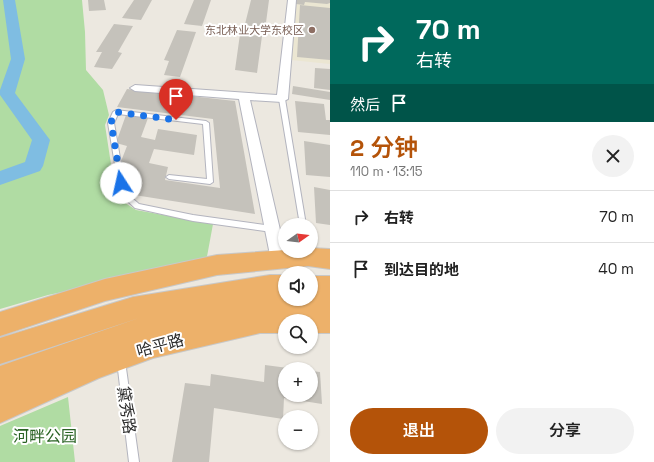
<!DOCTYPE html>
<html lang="zh">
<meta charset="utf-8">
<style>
body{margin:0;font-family:"Space Grotesk","Noto Sans SC",sans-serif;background:#f2f2f2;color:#222;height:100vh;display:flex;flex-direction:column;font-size:15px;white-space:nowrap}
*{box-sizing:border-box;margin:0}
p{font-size:13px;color:#767676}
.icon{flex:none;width:22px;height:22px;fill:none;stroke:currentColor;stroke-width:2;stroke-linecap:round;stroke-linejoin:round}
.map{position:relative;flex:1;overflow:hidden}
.side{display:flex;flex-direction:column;background:#fff;width:324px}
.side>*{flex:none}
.banner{background:#00695c;color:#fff;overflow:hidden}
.needle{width:26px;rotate:76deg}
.buttons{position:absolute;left:278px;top:218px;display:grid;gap:8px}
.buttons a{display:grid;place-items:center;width:40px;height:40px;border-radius:50%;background:#fff;box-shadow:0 1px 3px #0004;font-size:20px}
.pin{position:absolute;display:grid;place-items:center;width:34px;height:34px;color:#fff;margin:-41px -17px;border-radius:50% 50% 50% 0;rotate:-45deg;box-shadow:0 0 4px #0007}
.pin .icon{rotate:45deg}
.me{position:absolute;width:44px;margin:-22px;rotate:350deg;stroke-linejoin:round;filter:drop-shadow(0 0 3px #0008)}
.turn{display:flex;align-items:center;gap:14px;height:84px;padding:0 20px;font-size:18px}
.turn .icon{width:52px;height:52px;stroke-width:2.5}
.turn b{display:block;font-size:28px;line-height:34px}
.then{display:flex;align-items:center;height:38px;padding:0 20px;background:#0003;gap:8px;font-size:15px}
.round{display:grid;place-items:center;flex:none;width:42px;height:42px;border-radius:21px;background:#f2f2f2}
.head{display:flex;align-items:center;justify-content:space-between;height:68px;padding:0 20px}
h1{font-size:24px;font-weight:600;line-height:30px;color:#b45309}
.action{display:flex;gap:8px;margin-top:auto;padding:8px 20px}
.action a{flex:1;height:46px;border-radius:24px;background:#b45309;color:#fff;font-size:16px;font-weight:600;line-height:46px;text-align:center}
.action a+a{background:#f2f2f2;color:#222}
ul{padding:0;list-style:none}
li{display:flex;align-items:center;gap:12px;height:52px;padding:0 20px;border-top:1px solid #e0e0e0}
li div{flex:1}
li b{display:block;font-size:15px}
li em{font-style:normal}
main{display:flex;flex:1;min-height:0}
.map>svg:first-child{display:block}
.education{fill:#ebe6d2}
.green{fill:#b0dca3}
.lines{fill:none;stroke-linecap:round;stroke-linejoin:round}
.river{fill:#7fbde2;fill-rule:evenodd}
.building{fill:#c5c2bb}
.lane-casing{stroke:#b3b4be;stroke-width:2}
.street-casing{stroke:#b3b4be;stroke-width:2}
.highway-casing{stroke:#c8c8c8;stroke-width:2}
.lane{fill:#fff;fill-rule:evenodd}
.street{fill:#fff;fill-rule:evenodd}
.highway{fill:#edb16a;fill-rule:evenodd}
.route{stroke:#1a73e8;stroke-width:7;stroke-dasharray:0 12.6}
.education-dot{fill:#8d6e63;stroke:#fff;stroke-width:1.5}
.labels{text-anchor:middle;stroke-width:4;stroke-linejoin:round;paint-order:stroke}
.far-education-label{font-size:11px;fill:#785e54;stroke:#fff;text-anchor:end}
.near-street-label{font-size:16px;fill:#2c2c2c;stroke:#fff}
.near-park-label{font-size:16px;fill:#296223;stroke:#fff}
</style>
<main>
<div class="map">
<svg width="330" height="462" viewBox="0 0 330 462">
<rect width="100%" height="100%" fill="#ece8e0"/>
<path class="education" d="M 295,0 L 330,0 L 330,64 L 291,60 Z"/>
<path class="green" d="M 0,0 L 82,0 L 85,32 L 86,70 L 103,90 L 109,115 L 105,125 L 116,197 L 136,210 L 213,224 L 206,262 L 48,295 L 0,309 Z
M 68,397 L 75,462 L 0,462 L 0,426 Z"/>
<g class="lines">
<path class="river" d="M 3,0 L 15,0 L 25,59 L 15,93 L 50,140 L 43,166 L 40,171 L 0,185 L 0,171 L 25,162 L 32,140 L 0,95 L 0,90 L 11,59 Z"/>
</g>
<path class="building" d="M 88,0 L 104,0 L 106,10 L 89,11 Z
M 134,0 L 152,0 L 141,20 L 122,18 Z
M 194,0 L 211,0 L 202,26 L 184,24 Z
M 251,0 L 269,0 L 265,30 L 244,28 Z
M 296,0 L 330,0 L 330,3 L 327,4 L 305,2 L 304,5 L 296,4 Z
M 300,5 L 330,8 L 330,60 L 297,57 Z
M 114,24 L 133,26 L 118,52 L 122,53 L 112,69 L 94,67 L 102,52 L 96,52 Z
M 177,30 L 196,32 L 180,77 L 164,75 L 169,61 L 164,60 Z
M 240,34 L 262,36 L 257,73 L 235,70 Z
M 315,68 L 330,69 L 330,90 L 314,88 Z
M 293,86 L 330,92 L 330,100 L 292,94 Z
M 127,89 L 235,101 L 255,214 L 128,194 L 135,171 L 120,164 L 127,146 L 116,143 L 126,115 L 148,118 L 141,137 L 155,140 L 158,129 L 197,135 L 194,155 L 154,149 L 149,163 L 168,167 L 165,180 L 220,188 L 213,119 L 117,107 Z
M 295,101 L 324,104 L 326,120 L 330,120 L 330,135 L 298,132 Z
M 304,141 L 330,145 L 330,177 L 306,175 Z
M 314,187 L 330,190 L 330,225 L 316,223 Z
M 265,365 L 288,368 L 285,369 L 285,395 L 311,395 L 311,371 L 320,372 L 322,404 L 284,398 L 283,419 L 214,408 L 209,462 L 172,462 L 185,383 L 210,386 L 211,374 L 264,382 Z"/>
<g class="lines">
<defs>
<path id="lane" d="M 282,97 L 285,99 L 306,225 L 300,225 L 279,99 Z
M 116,110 L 206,121 L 209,123 L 213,182 L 210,184 L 169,179 L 166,177 L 169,175 L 207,179 L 203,124 L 118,114 L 114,123 L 126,193 L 139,204 L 193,215 L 272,226 L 274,227 L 275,229 L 274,231 L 272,232 L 193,221 L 135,208 L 120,194 L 108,123 L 113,112 Z
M 121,357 L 124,358 L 125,361 L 139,462 L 129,462 L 117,361 L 118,358 Z"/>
<path id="street" d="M 288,0 L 296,0 L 288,99 L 282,102 L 250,100 L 287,260 L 285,265 L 279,267 L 273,265 L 271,260 L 239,99 L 135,91 L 130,88 L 135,85 L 277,95 Z"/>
<path id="highway" d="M 311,248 L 330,249 L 330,269 L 308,266 L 217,275 L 105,301 L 0,336 L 0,312 L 105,279 L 217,255 L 285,250 L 285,251 L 311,251 Z
M 270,275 L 285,275 L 285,299 L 311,299 L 311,276 L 330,276 L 330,333 L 311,333 L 311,321 L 285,321 L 285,333 L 260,333 L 153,358 L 99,378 L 0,423 L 0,366 L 139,318 L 0,364 L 0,338 L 133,297 Z"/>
</defs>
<use href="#lane" class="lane-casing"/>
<use href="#street" class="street-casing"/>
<use href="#highway" class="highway-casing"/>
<use href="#lane" class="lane"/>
<use href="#street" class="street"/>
<use href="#highway" class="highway"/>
</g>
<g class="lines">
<path class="route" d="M 121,183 L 111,122 L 116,112 L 176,120"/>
</g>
<circle class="education-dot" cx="312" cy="30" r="4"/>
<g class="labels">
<g class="far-education-label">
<text x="304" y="34">东北林业大学东校区</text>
</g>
<g class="near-street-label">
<text transform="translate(160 345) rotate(-15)" y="6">哈平路</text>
<text transform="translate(127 410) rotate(82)" y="6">黛秀路</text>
</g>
<g class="near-park-label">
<text x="45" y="442">河畔公园</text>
</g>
</g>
</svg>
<div class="buttons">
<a><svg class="needle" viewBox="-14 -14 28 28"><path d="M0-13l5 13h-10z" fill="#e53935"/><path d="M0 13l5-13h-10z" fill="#767676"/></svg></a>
<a><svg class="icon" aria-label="sound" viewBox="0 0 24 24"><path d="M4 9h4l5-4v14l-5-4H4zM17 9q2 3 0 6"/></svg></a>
<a><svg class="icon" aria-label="search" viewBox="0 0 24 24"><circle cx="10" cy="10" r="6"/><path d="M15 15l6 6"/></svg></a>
<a>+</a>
<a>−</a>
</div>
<div class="pin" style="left:176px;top:120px;background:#d93025"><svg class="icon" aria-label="arrive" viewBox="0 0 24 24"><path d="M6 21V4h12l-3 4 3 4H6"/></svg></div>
<svg class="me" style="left:121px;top:183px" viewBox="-20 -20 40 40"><circle r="19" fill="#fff"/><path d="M0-13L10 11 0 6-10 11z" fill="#1a73e8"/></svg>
</div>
<section class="side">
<div class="banner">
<div class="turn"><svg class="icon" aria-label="right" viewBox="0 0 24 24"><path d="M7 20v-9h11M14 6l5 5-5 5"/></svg><div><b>70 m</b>右转</div></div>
<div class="then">然后<svg class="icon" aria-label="arrive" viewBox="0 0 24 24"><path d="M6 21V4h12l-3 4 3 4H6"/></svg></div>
</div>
<div class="head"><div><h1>2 分钟</h1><p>110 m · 13:15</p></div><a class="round"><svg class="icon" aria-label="close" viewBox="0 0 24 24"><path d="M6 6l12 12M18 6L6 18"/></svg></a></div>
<ul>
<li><svg class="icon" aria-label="right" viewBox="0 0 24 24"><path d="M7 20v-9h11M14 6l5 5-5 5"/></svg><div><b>右转</b></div><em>70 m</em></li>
<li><svg class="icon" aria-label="arrive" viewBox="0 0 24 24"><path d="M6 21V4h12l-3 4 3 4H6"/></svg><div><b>到达目的地</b></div><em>40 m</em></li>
</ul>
<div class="action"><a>退出</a><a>分享</a></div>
</section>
</main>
